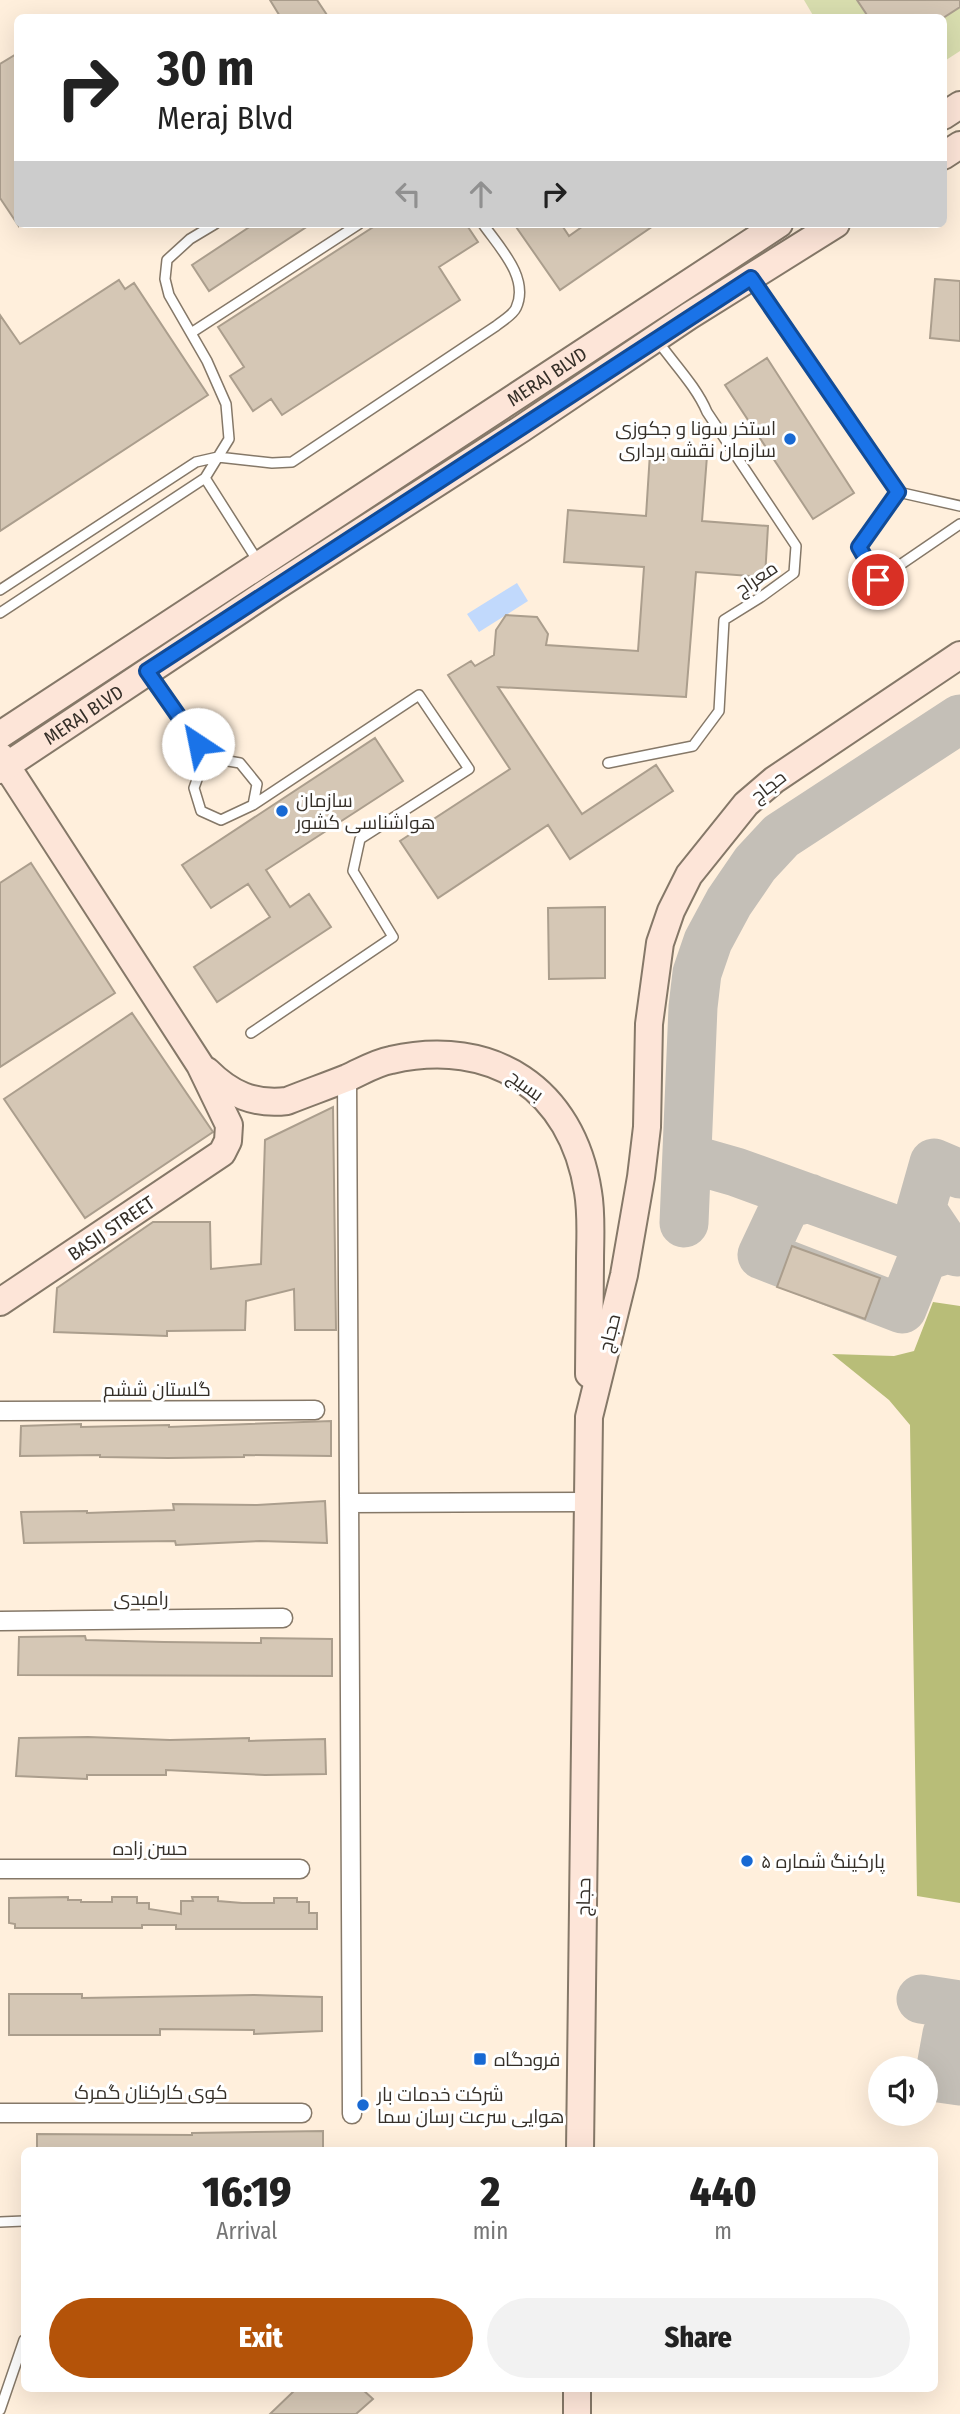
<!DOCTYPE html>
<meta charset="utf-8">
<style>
body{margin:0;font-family:"Fira Sans Condensed",Cairo,sans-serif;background:#f2f2f2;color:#222;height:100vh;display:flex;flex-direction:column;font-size:26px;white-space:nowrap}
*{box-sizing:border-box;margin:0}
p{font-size:23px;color:#767676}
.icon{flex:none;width:38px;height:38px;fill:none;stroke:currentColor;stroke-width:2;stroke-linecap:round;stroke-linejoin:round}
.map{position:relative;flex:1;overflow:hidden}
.drawer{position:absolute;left:21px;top:2147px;width:917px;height:245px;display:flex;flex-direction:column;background:#fff;border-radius:10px;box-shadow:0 7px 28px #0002}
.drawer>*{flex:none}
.banner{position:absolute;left:14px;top:14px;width:933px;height:214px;border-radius:10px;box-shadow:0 7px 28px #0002;background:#fff;color:#222;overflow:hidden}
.fabs{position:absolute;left:868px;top:2056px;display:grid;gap:14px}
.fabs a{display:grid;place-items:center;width:70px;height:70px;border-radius:50%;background:#fff;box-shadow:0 7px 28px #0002;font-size:35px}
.pin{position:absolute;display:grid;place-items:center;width:60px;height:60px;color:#fff;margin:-30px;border:4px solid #fff;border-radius:50%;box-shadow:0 2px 7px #0007}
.me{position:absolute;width:77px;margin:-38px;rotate:326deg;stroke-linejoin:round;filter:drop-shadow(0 0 5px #0008)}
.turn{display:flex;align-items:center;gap:24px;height:147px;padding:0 28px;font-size:32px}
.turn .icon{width:91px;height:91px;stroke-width:2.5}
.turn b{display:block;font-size:49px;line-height:60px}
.lanes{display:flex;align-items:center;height:66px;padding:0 28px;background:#0003;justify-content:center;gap:35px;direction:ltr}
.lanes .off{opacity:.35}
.eta{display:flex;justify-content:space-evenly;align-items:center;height:119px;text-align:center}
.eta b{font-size:42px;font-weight:800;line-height:49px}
.cta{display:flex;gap:14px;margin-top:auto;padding:14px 28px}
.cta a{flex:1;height:80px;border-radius:42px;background:#b45309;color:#fff;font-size:28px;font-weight:800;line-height:80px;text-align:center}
.cta a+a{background:#f2f2f2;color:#222}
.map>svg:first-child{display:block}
.built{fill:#ffefdc;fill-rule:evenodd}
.green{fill:#d9deaf}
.forest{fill:#b8bd78}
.water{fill:#c1d9fc}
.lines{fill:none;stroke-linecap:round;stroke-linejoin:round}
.taxiway{stroke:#c4bfb7;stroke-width:49}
.building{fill:#d5c7b5;stroke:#ab9e8d;stroke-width:2}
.service-casing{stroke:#857868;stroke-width:12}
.minor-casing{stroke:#857868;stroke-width:21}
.secondary-casing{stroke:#857868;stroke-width:30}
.service{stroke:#fff;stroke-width:9}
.minor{stroke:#fff;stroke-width:18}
.secondary{stroke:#fde5d8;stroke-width:26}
.route-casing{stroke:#114b97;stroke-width:18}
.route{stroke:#1a73e8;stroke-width:12}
.poi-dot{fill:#1869d3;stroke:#fff;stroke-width:2.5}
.labels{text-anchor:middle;stroke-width:6;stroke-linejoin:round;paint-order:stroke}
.street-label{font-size:19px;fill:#352f28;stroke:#fff}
.poi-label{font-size:19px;fill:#352f28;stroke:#fff;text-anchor:start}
</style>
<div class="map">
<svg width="960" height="2414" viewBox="0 0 960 2414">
<rect width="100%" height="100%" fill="#fef9f1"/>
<path class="built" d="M 0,0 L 960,0 L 960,2414 L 0,2414 ZM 18,18 L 943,18 L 943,224 L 18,224 ZM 880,2068 L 926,2068 L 926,2114 L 880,2114 ZM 24,2151 L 934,2151 L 934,2389 L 24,2389 Z"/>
<path class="green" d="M 804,0 L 960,0 L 960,51 L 943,62 L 943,18 L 814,17 Z"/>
<path class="forest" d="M 933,1302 L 960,1306 L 960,1903 L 917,1896 L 910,1425 L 889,1400 L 832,1354 L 894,1356 L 914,1351 Z"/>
<path class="water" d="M 517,583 L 528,601 L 479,632 L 467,614 Z"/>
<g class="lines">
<path class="taxiway" d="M 687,1158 L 736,1172 L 957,1252
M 809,1198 L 786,1204 L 762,1255 L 902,1309 L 923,1257 L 948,1249 L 921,1209 L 934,1163 L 960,1174
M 684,1223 L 693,1007 L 697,973 L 708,941 L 729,902 L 755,864 L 781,836 L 960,719
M 921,1999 L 960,2005
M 960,2019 L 947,2034 L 939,2078 L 960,2081"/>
</g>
<path class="building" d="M 270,0 L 317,0 L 329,18 L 281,18 Z
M 857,0 L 960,0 L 960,7 L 943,18 L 869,18 Z
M 18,53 L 18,225 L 0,198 L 0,64 Z
M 254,224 L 311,224 L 209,291 L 192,265 Z
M 378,224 L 466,224 L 478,242 L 439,267 L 460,300 L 282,415 L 271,399 L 253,411 L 230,376 L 244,367 L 218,327 Z
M 514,224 L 561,224 L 569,236 L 586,224 L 656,224 L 560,290 Z
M 935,279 L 960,281 L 960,341 L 930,338 Z
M 119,280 L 125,289 L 134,283 L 208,395 L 0,531 L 0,315 L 20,344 Z
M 767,358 L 854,493 L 813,519 L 725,385 Z
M 650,453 L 707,456 L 702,521 L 768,526 L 765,577 L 696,572 L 686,697 L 498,687 L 582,814 L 656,765 L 673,791 L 570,859 L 548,825 L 438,898 L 400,841 L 510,769 L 448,675 L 471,661 L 475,666 L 494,655 L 496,630 L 506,615 L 537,617 L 548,634 L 546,645 L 638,651 L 644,567 L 564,562 L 568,510 L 646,516 Z
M 375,738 L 403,781 L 266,870 L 290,907 L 309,894 L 331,927 L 217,1002 L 194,967 L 270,917 L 248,884 L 211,908 L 182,865 Z
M 31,863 L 115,993 L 0,1067 L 0,883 Z
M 605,907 L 605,978 L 549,979 L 548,908 Z
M 132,1013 L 213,1132 L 85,1218 L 4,1099 Z
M 333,1107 L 336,1330 L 295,1330 L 294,1289 L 246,1301 L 245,1330 L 167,1331 L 167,1336 L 54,1332 L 57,1288 L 153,1222 L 210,1222 L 211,1269 L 261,1264 L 265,1140 Z
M 792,1246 L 880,1278 L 865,1319 L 777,1287 Z
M 331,1421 L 331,1456 L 244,1455 L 244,1457 L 168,1458 L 100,1457 L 100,1455 L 20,1456 L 21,1426 L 81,1424 L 81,1427 L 169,1425 L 169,1427 Z
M 325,1501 L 327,1543 L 260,1541 L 176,1545 L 175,1541 L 24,1543 L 21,1512 L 87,1511 L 87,1513 L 174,1510 L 173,1504 L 257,1505 Z
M 85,1636 L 86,1640 L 164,1642 L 261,1643 L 261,1638 L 332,1639 L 332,1676 L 18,1675 L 19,1637 Z
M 88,1737 L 170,1740 L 249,1738 L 249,1741 L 325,1739 L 326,1774 L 265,1775 L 166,1770 L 166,1775 L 87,1775 L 87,1779 L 16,1776 L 19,1738 Z
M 68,1897 L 68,1900 L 81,1900 L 81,1902 L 112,1902 L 112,1897 L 137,1897 L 137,1903 L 149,1903 L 149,1909 L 181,1914 L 181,1901 L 193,1901 L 192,1897 L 218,1897 L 218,1901 L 242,1903 L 274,1903 L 274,1898 L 297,1898 L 297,1902 L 309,1902 L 309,1913 L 317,1913 L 317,1929 L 176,1929 L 176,1925 L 142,1925 L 142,1928 L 15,1928 L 15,1924 L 9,1923 L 9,1898 Z
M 9,1994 L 82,1994 L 82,1998 L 254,1995 L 322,1997 L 322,2031 L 254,2034 L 254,2030 L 160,2029 L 160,2035 L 9,2035 Z
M 323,2131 L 323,2151 L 37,2151 L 37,2134 L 192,2135 L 192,2133 Z
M 296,2389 L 362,2389 L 373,2399 L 356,2414 L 270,2414 Z"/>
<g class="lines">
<defs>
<path id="service" d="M 752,279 L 898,492 L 960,506
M 191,333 L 359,224
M 205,478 L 259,563
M 898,492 L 859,547 L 878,580 L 960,524
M 0,590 L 196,462 L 218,457 L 272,463 L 292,462 L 496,326 C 502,321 513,315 516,308 C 530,278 499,247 483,224
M 0,613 L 205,478 L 229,439 L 226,404 L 207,361 L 169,295 L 165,279 L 167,260 L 190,239 L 215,224
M 148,673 L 190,732 L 205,757 L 240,763 L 257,784 L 253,805 L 221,820 L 201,811 L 194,788 L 205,757
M 608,763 L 693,746 L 719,711 L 724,620 L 761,597 L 794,573 L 796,546 L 707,412 C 696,386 674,364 657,340
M 251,1033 L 393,937 L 353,871 L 360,839 L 469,769 L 419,695 L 253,805
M 0,2222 L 24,2221
M 0,2410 L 24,2340"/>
<path id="minor" d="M 347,1077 L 352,2114
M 0,1411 L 315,1410
M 349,1503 L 587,1502
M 0,1621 L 283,1618
M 0,1869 L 300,1869
M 0,2113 L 302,2113"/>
<g id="secondary">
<path d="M 943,116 L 960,105"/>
<path d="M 943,156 L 960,145"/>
<path id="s1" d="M 0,735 L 779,224"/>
<path d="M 0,756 L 200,1065 L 229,1125 L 228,1141 L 222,1153 L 0,1302"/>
<path id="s2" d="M 0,770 L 275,587 L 521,429 L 689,316 L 836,224"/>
<path d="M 207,1071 C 230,1094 254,1105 287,1101 C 307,1093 327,1086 347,1078 C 361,1072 375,1063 391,1060 C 493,1037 572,1089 588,1192 C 592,1215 590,1239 590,1262 C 590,1299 589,1336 589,1374"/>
<path d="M 580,2151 L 589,1417 L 624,1275 L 641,1177 L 647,1127 L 649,1024 L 660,943 L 671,911 L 689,875 L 746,804 L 774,780 L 960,655"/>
<path d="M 577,2414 L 577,2389"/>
</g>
</defs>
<use href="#service" class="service-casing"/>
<use href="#minor" class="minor-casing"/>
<use href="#secondary" class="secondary-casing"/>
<use href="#service" class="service"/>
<use href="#minor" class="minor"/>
<use href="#secondary" class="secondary"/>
</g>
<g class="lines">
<defs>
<path id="route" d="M 198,744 L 147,671 L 751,278 L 898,492 L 859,547 L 878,580"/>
</defs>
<use href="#route" class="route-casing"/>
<use href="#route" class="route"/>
</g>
<g class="poi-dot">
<circle cx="790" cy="439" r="7"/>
<circle cx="282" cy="811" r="7"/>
<circle cx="747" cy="1861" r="7"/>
<rect x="473" y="2052" width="14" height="14" rx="3.5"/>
<circle cx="363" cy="2105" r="7"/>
</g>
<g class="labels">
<g class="street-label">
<text dy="7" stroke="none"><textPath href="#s1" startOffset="654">MERAJ BLVD</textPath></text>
<text transform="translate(756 578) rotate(-34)" y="7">معراج</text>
<text dy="7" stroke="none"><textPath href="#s2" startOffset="100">MERAJ BLVD</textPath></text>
<text transform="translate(768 786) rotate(-38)" y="7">حجاج</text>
<text transform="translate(526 1085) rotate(36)" y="7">بسیج</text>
<text transform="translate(111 1228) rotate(-34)" y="7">BASIJ STREET</text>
<text transform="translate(609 1333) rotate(-76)" y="7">حجاج</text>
<text x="157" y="1396">گلستان ششم</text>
<text x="141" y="1605">رامبدی</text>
<text x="150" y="1855">حسن زاده</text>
<text transform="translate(583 1897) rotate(-89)" y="7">حجاج</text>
<text x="151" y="2099">کوی کارکنان گمرک</text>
</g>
<g class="poi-label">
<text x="776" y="435" text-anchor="end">استخر سونا و جکوزی<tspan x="776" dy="22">سازمان نقشه برداری</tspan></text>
<text x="296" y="807">سازمان<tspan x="296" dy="22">هواشناسی کشور</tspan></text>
<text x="761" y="1868">پارکینگ شماره ۵</text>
<text x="494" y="2066">فرودگاه</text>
<text x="377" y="2101">شرکت خدمات بار<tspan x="377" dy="22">هوایی سرعت رسان سما</tspan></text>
</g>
</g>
</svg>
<div class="fabs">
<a><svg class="icon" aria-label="sound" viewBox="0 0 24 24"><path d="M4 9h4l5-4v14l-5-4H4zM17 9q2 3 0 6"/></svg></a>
</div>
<div class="pin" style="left:878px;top:580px;background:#d93025"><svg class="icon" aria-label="arrive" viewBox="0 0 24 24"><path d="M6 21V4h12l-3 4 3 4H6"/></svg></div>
<svg class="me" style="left:198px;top:744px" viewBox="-20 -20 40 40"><circle r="19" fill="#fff"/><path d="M0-13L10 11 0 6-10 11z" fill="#1a73e8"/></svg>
<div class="banner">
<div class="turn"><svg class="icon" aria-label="right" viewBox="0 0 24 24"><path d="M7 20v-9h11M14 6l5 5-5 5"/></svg><div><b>30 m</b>Meraj Blvd</div></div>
<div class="lanes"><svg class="icon off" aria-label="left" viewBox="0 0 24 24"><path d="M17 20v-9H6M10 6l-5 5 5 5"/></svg><svg class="icon off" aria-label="ahead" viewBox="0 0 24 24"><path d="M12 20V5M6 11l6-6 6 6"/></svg><svg class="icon" aria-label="right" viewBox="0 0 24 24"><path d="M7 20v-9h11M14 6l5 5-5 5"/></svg></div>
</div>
<section class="drawer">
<div class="eta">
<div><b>16:19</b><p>Arrival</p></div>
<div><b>2</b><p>min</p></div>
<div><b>440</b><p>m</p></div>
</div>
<div class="cta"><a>Exit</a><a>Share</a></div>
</section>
</div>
